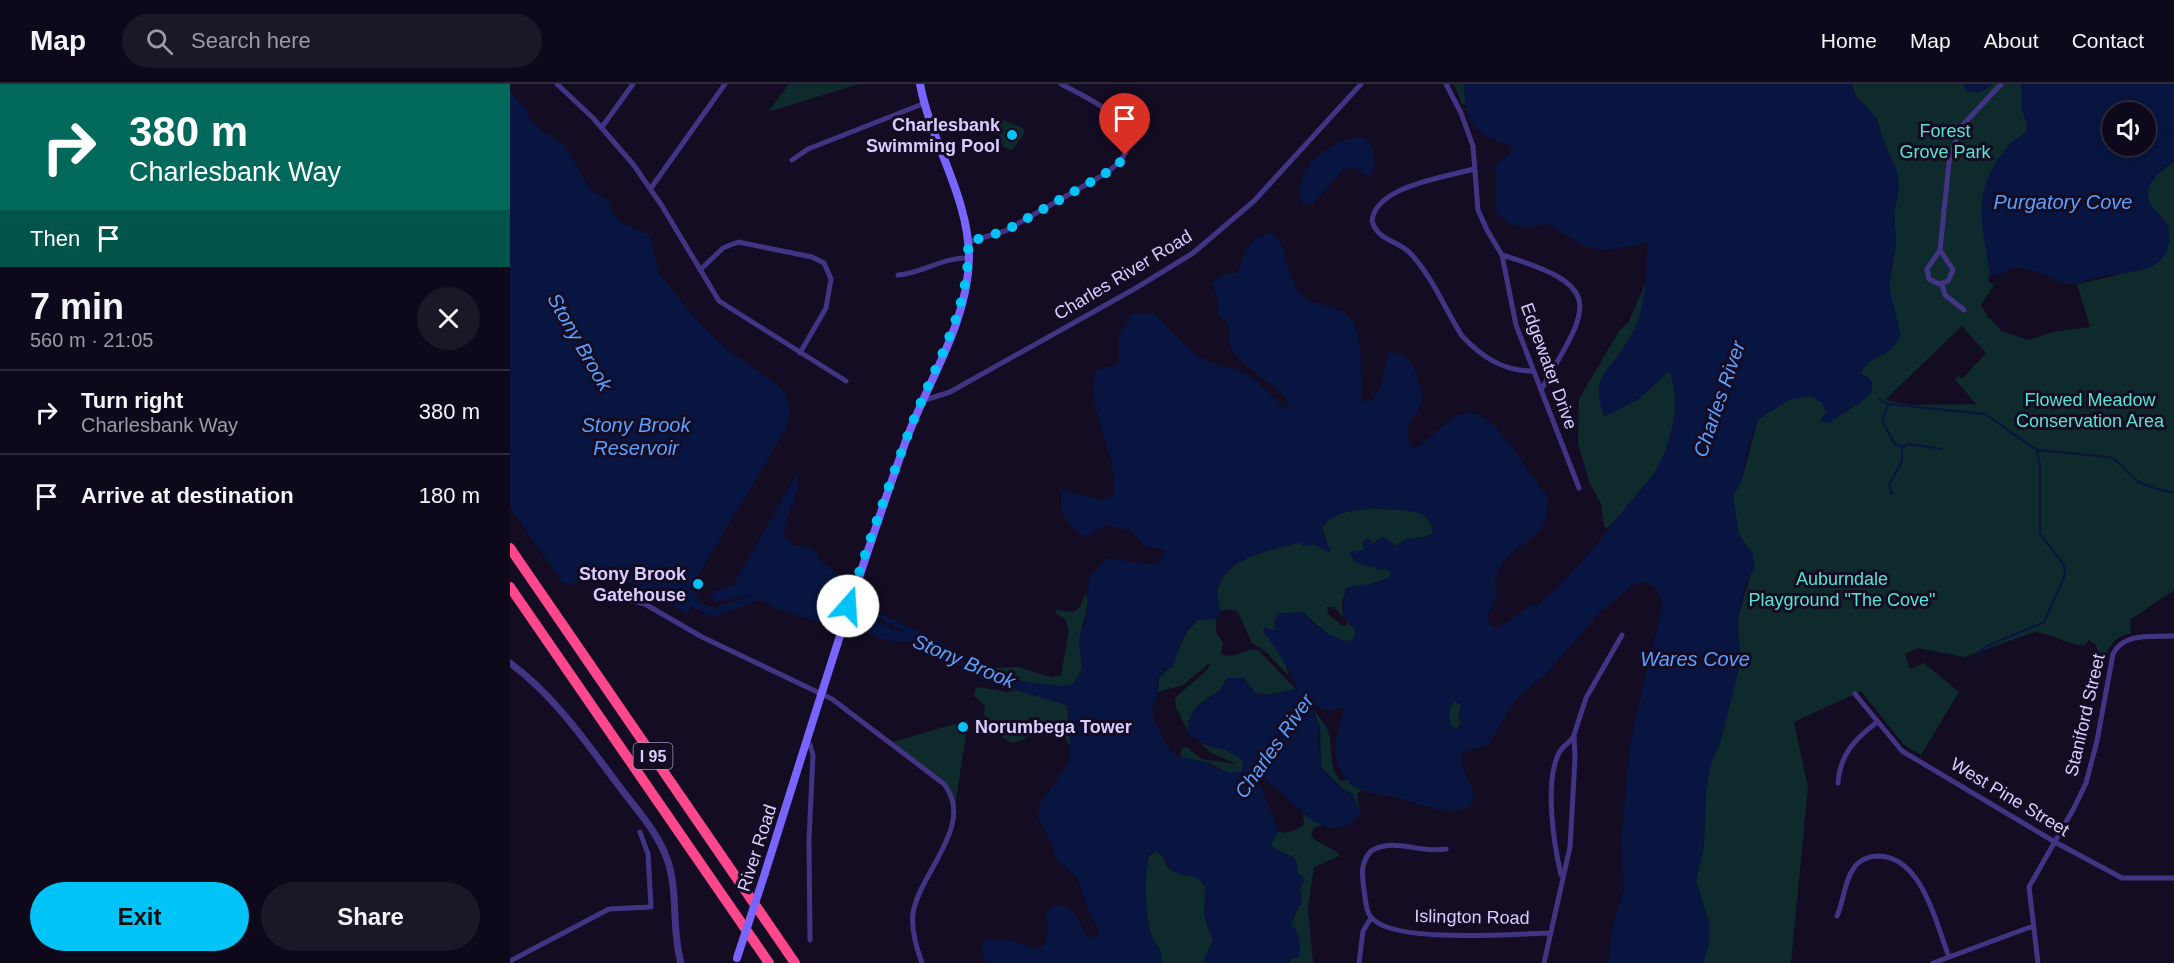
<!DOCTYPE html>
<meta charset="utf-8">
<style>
body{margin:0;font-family:Helvetica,sans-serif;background:#1c1727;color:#f1f3f6;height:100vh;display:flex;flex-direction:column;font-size:22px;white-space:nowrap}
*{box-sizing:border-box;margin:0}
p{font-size:20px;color:#9b9aa2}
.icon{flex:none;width:33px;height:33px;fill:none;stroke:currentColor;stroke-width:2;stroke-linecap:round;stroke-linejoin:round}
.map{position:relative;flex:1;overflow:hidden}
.panel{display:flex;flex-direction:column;background:#0e091a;width:510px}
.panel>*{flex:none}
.hud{background:#00695c;color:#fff;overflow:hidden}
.tools{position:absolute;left:1592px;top:18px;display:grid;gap:12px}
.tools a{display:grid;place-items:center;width:54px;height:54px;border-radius:50%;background:#0e091a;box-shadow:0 3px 15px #0003,0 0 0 2px #2e2a39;font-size:30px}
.pin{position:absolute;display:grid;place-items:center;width:51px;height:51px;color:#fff;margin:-62px -26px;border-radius:50% 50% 50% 0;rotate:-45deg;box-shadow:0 0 6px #0007}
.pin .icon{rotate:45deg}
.me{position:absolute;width:66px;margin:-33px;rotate:19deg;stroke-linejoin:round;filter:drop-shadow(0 0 4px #0008)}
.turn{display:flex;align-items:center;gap:21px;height:126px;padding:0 30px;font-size:27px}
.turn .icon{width:78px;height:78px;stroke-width:2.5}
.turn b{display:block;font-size:42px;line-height:51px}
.then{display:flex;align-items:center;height:57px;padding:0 30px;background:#0003;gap:12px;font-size:22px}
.round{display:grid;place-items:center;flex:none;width:63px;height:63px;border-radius:32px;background:#1c1727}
.summary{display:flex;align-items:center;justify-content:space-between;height:102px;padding:0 30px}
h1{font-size:36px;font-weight:700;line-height:45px}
.primary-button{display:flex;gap:12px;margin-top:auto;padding:12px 30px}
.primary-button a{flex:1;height:69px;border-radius:36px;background:#00c3f8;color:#111;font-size:24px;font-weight:700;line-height:69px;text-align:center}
.primary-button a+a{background:#1c1727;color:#f1f3f6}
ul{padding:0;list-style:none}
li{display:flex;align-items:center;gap:18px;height:84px;padding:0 30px;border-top:2px solid #2e2a39}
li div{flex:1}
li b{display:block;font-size:22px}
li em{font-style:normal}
header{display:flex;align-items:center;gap:36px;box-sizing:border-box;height:84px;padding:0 30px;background:#0e091a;border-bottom:2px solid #2e2a39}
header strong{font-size:28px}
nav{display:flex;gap:33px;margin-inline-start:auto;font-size:21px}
.search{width:420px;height:54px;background:#1c1727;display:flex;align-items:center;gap:15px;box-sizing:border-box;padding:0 21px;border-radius:33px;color:#9b9aa2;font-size:22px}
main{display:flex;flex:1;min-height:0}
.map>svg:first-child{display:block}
.green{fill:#0f2a2c;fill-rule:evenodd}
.water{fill:#071540;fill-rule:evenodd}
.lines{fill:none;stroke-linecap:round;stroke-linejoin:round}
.stream{stroke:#071540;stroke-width:2}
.canal{stroke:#071540;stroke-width:8}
.river{stroke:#071540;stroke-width:12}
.minor{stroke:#413583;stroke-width:5}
.tertiary{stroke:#413583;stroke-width:7}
.secondary{stroke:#7a64ff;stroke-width:8}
.motorway{stroke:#ff488b;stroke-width:10}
.secondary-bridge{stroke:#7a64ff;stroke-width:8}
.route{stroke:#00c3f8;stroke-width:10;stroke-dasharray:0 18}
.poi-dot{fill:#00c3f8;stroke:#130c22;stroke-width:2}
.labels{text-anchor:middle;stroke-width:6;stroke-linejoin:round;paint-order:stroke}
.shield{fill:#130c22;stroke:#9e93bd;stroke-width:1.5}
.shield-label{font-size:16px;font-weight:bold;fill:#d9cdff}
.poi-label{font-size:18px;font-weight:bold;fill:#d9cdff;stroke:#130c22;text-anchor:end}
.park-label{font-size:18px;fill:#55e4d1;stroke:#130c22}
.street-label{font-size:18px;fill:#d9cdff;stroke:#130c22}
.water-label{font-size:20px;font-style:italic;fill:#5ba0ff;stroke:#130c22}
</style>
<header>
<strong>Map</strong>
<div class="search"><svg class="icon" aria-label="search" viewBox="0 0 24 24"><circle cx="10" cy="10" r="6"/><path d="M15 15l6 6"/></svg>Search here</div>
<nav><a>Home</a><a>Map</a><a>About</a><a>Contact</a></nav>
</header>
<main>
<section class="panel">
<div class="hud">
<div class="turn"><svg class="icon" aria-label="right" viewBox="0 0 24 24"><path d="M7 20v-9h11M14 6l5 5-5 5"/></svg><div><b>380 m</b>Charlesbank Way</div></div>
<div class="then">Then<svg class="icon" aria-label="arrive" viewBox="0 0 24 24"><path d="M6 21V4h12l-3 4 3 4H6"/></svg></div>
</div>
<div class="summary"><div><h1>7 min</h1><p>560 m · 21:05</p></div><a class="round"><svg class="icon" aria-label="close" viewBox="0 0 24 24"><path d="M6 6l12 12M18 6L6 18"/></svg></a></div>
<ul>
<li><svg class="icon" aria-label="right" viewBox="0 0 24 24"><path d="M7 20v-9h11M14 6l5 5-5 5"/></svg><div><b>Turn right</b><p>Charlesbank Way</p></div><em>380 m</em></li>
<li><svg class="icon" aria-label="arrive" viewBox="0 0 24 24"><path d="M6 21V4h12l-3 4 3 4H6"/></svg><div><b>Arrive at destination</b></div><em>180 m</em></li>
</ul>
<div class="primary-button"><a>Exit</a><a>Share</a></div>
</section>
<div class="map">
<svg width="1664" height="879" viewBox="0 0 1664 879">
<rect width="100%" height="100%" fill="#130c22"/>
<path class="green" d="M 279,0 L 349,0 L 258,28 Z
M 944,0 L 954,0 L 956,21 L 952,20 Z
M 1342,0 L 1453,0 L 1479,3 L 1482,0 L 1511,0 L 1518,47 C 1513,52 1507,53 1503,58 C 1470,93 1469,115 1477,160 C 1478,172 1482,187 1478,197 L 1484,201 L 1471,221 L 1477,232 L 1492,247 L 1518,256 L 1543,248 L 1580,243 L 1567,200 L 1608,191 L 1659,150 C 1657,137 1650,133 1642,123 C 1628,105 1650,86 1664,78 L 1664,506 L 1620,536 L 1621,550 C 1604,551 1596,566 1593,582 L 1586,561 L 1579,556 L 1575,561 C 1557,562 1543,549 1524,548 L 1454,573 L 1408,564 L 1395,570 L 1400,585 L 1414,579 L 1449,608 L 1411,671 L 1394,661 L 1351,607 L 1284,638 L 1298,703 L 1281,879 L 1193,879 L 1199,858 L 1199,839 L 1186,797 L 1194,761 L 1196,708 L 1200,680 L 1210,659 L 1230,580 L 1228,533 L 1240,493 L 1229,488 L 1223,411 L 1231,399 L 1252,320 L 1292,309 L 1347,318 L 1353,316 L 1362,307 L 1359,294 L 1351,290 C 1353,280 1365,273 1375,269 L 1381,213 L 1379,203 L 1386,159 L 1384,129 L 1389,105 L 1387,88 L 1374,58 L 1358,24 L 1345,11 ZM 1452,242 L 1476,269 L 1452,295 L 1449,292 L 1445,295 L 1466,320 L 1401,321 L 1375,316 Z
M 494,36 L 513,44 L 515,49 L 502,66 L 494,63 L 486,44 Z
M 1137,196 L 1173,315 L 1153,382 L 1098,444 L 1094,442 L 1091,420 L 1080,400 L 1068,360 L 1069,315 L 1109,247 L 1119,237 Z
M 864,424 C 883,428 922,419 923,450 C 911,456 898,451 887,462 L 882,461 L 872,453 L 862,460 L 859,455 L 854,456 L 854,466 L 840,470 L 852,481 L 879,485 L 881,489 L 879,494 L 855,502 L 837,504 L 832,518 L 833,533 L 824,523 L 817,523 L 818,530 L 833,542 L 837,541 L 837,537 L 844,544 L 846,550 L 842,557 C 824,561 804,537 792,528 C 781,529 775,529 765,537 L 764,547 L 755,544 C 755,553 762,556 768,564 C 774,573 776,582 779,592 L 755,567 L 742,559 L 728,528 L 718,525 L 710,527 C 709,519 705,512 708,504 C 719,470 763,465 791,458 L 793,462 L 804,460 L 819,468 L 820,467 L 812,444 C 824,426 844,427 864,424 Z
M 576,508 C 581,524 572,535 571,550 C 569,569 579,585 563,600 C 543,608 499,595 480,584 L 508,583 L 541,593 L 551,591 L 559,546 L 555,535 L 545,529 L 546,526 L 563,528 L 570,523 Z
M 706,534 L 706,548 L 713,559 L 711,570 C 726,576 734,564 748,566 L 786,605 L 755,611 L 745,609 L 736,597 L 715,596 C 710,618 679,611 678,648 L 666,623 L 665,614 L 698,585 L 701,578 L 673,601 L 648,608 L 649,593 L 664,580 L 665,572 L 678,546 L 688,536 Z
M 468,603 L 498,608 L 499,604 L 557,620 L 561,664 L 549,645 L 519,633 L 518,649 L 514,655 L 503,659 C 490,655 484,640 474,631 L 475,621 L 464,612 L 465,605 Z
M 945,617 L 951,621 L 949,634 L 951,640 L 946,645 L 940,641 C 939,632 937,622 945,617 Z
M 803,624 C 806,632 815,637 818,647 C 824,665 817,682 831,697 L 836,695 L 852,705 L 847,711 L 850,728 L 840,708 L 835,707 L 811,683 L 810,644 Z
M 458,636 L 445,723 L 440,707 L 382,658 Z
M 692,660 L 724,668 L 733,677 L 732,687 C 717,694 708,681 695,678 C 686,676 679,675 670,672 L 673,663 L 677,663 L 691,675 L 727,680 L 701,669 Z
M 793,729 L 814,741 L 804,744 L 801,750 L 803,755 L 827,768 L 829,772 L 804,783 L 798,824 L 803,879 L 779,879 L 780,875 L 786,874 C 789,859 790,851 781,840 L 791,816 L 790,804 L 795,795 L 788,789 L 784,773 L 764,766 L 761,760 L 767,747 C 774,751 789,746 794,740 Z
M 646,767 C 655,771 653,776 658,783 C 664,790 678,792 687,793 L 695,803 L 696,838 L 703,856 L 693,879 L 651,879 C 653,865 647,864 642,853 C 633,830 633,795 639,772 Z"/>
<path class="water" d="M 954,0 L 1342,0 L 1345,11 L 1367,35 L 1374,58 L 1387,88 L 1389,105 L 1384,129 L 1386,159 L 1379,203 L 1391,251 L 1382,265 L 1353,282 L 1351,290 L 1362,297 L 1362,307 L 1354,316 L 1318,339 L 1310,337 L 1316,328 L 1311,318 L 1301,312 L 1279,316 L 1249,335 L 1240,356 L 1231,399 L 1223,411 L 1229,451 L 1242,468 L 1245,483 L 1235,501 L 1228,533 L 1230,580 L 1210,659 L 1201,680 L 1196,708 L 1193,768 L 1186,797 L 1199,839 L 1199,858 L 1193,879 L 1098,879 L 1102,844 L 1114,806 L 1111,757 L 1120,660 L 1153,518 L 1146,504 L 1134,497 L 1123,501 L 1091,527 L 1036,590 L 1005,616 L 978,661 L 953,668 C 946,689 971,700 960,722 C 939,734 911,720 888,714 C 873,710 858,711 844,702 C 836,697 831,688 828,680 C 821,662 831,642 834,625 L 830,623 L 820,627 L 803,622 L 803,630 L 810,642 L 808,651 L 811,683 L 835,707 L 842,709 L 850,728 C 847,735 843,738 837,741 C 801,758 778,700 747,694 L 767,743 L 767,751 L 762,757 L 762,763 L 786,775 L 788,789 L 795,795 L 790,804 L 791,820 L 785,826 L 781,840 C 788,849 794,862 788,874 L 783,873 L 779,879 L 693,879 L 703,856 L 694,831 L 695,803 L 687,793 L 663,788 L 652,770 L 646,767 L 639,772 C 634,792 635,833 642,853 C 647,864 653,865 651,879 L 476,879 L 471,862 L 477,855 L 499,855 L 522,865 L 533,862 L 538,849 L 536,828 L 547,821 C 567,821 568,838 577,853 L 589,853 L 588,844 L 580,830 L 570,801 L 566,793 L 546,775 L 542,759 L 528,734 L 530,720 L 560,676 L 559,623 C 555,619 491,603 480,599 C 455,591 432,566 408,560 C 394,556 376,559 363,551 C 349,543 351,534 334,526 L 308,538 L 265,524 L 239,510 L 221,513 L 225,498 L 287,390 C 294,412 270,432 275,454 L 285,461 L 302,464 L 312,478 L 332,493 L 337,518 L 350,527 L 366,528 L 426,555 L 468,580 L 512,598 L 552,602 L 563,600 L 572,585 L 569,556 L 577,528 L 579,493 L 597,474 L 645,481 L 652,475 L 654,466 L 635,462 L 620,446 L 595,441 L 575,453 C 558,442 547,429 552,407 L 591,416 L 603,411 C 612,373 571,321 587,287 L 609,279 L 609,251 L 621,230 L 644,229 C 660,245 675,265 695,276 C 709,284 724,282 738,291 C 752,301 763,314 776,325 L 778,319 L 775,312 L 731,277 L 720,263 L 718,239 L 708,231 L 708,217 L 702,199 L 710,192 L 728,188 C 735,168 738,153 762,149 L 774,165 L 775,177 L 788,209 L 800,217 L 834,228 L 844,238 L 850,260 L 852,317 L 862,316 L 871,303 L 878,268 C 901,270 904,281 909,301 C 911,307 914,313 912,319 C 904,340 889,340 904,365 C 921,356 931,339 949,331 C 985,316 1017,394 1038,412 C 1040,462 1004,453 988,487 C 983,497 987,504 986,514 C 984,523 977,527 977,536 L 983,543 L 989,543 L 1020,522 L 1028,521 C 1064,491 1092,453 1121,417 C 1131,405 1144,391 1151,377 C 1163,350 1171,314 1159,287 L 1129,315 L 1094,333 C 1082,295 1092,294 1112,266 C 1118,258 1123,247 1127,237 C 1137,214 1137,184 1137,159 L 1097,166 L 1075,163 L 1039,140 L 1017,143 L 999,140 L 986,128 L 986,80 L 1002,68 L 1000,61 C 963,52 955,37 954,0 ZM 864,424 C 883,428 922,419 923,450 L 915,453 L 895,455 L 886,462 L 874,453 L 862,460 L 857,454 L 853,458 L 854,466 L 840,468 C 841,477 852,483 861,481 L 869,486 L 878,485 L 881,489 C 873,506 847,496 835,506 L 832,530 L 846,547 L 843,556 C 831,561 799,540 795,529 L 767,529 L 764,547 L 754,544 L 753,548 C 769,566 778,586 789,606 C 766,603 748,626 735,594 L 718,594 C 715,598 714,603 710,606 C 691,621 679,620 678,649 C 694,665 717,662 733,677 L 732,687 L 723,689 L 709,686 L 697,679 L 667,672 L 657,663 L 645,639 L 642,625 L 648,608 L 649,593 L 655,586 L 663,583 C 668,569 673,541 689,536 C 695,534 702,538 707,533 C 714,525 706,515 707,506 C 715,472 765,466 791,458 L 793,462 L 804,460 L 818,468 L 821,465 L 816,460 L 812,444 C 824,426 845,427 864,424 ZM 359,532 L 367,533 L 397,549 L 383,546 ZM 945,617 L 951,621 L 949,630 L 951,640 L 946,645 L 940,641 C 939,632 937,622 945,617 Z
M 1453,0 L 1482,0 C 1474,8 1467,11 1456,7 Z
M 1511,0 L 1664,0 L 1664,78 C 1650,86 1629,104 1641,121 C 1648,131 1657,135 1659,147 C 1664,192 1616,187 1588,193 C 1578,195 1568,202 1557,200 C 1540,197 1527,184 1509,184 C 1498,183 1493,190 1484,192 L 1480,191 C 1471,134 1460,103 1503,57 C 1507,53 1514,52 1518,47 L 1511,20 ZM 1602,28 L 1635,28 L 1635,62 L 1602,62 Z
M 0,7 L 15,24 L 18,33 L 32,47 L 54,60 L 80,105 L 98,117 L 105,133 L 113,140 L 138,150 L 142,157 L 148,188 L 191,241 L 218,266 L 271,304 L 276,311 L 280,327 L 276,345 L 180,505 L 189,511 L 177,530 C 159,520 116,493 98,493 C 83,493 66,503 53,499 L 0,423 Z
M 852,53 C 868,60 866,79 860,93 L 842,83 L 833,86 L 803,120 L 792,119 C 778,88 824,52 852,53 Z"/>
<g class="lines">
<path class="stream" d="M 1369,315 L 1378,320 L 1475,330 L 1527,366 L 1599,373 C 1613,378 1616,390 1628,397 C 1638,404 1652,406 1664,409
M 1378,321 L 1372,337 L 1385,360 L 1392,363 L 1392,377 L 1379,401 L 1382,410
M 1392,363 L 1399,360 L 1432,365
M 1469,575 L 1471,566 L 1477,562 L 1534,538 L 1555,491 L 1554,481 L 1530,450 L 1530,381 L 1527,367"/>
<path class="canal" d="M 184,519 L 204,529 L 246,513"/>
<path class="river" d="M 208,512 L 236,505"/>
<path class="minor" d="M 47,0 L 83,34 L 123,80 L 152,122 L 209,217 L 336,297
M 936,0 L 951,29 L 963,62 L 968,126 L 977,146 L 992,171 L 1006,241 L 1069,404
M 92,43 L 123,0
M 282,76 L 298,65 L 415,19
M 964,85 C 936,93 865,102 862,137 C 868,157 887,156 900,169 C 922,192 935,225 952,252 C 972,273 993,287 1022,287
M 141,104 L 215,0
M 458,158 L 495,147 L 593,91 C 655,50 588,19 551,0
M 1430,166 L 1443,186 L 1438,197 L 1429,200 L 1419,195 L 1417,185 L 1430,166 L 1439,79 L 1449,45 L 1491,0
M 992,171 C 1099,203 1079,223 1031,306
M 190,186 L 213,164 L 228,158 L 302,173 L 314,179 L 321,195 L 316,224 L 290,269
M 388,191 C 413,189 433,173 459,174
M 1432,200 L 1435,211 L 1454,226
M 412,317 L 440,308 L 626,204 L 683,169 L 744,117 L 851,0
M 109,514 L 135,520 L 192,553 L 322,615 L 434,700 C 466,740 410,788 403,829 C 401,846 406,863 412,879
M 1345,610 L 1392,667 L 1545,758 L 1612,794 L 1664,794
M 296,659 L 300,661 L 303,671 L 299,756 L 300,856
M 1328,699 C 1330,670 1345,655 1367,638
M 936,765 C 910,770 884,753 861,767 C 850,779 852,791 854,806 C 856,816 855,829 864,836 C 889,859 1003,850 1039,849
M 1051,791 C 1044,761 1034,698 1049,669 C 1052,662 1060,659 1064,652
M 1327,832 C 1334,817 1334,797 1344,784 C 1349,776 1359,772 1368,772 C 1413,773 1426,840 1439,873
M 0,877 L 99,825 L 141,823 L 138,770 L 130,748
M 849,879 L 853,847 L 861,834
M 1034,879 L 1060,763 L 1065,675 L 1064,651 L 1076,614 L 1112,551
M 1423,879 L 1523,842
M 1528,879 L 1519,803 L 1564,724 L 1576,699 L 1587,657 L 1603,570 C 1614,548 1642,553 1664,552"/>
<path class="tertiary" d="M 0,579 C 46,613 78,661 112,706 C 128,727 148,749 157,775 C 169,808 161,845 171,879"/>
<path class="secondary" d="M 255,789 C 300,646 344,503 394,362 C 415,301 458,241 459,174 C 459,113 421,59 410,0"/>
<path class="motorway" d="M 0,464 L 285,879
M 0,503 L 259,879"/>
<path class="secondary-bridge" d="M 227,874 L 255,789"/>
</g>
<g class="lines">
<path class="route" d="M 338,522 C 358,461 379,400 402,340 C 425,280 461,225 458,158 L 495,147 L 593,91 L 608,81 L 615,71"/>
</g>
<g class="poi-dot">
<circle cx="502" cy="51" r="6"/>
<circle cx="188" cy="500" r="6"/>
<circle cx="453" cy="643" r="6"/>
</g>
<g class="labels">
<rect class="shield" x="123.5" y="659" width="39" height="26" rx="4.5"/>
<g class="shield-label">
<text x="143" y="678">I 95</text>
</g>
<g class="poi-label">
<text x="490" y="47">Charlesbank<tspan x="490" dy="21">Swimming Pool</tspan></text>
<text x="176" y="496">Stony Brook<tspan x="176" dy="21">Gatehouse</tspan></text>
<text x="465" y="649" text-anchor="start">Norumbega Tower</text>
</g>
<g class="park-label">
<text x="1435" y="53">Forest<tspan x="1435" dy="21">Grove Park</tspan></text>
<text x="1580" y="322">Flowed Meadow<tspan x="1580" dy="21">Conservation Area</tspan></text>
<text x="1332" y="501">Auburndale<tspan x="1332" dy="21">Playground "The Cove"</tspan></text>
</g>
<g class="street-label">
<text transform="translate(613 191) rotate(-31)" y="6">Charles River Road</text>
<text transform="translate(1039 282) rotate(70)" y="6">Edgewater Drive</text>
<text transform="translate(1575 631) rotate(-77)" y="6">Staniford Street</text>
<text transform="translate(1500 713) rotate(31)" y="6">West Pine Street</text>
<text transform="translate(247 764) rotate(-72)" y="6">River Road</text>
<text transform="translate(962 833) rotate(1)" y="6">Islington Road</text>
</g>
<g class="water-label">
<text x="1553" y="125">Purgatory Cove</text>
<text transform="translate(70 258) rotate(60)" y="7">Stony Brook</text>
<text transform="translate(1209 315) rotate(-71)" y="7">Charles River</text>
<text x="126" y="348">Stony Brook<tspan x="126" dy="23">Reservoir</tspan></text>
<text x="1185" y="582">Wares Cove</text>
<text transform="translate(454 577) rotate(23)" y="7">Stony Brook</text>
<text transform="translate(764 662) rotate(-55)" y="7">Charles River</text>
</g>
</g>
</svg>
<div class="tools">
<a><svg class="icon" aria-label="sound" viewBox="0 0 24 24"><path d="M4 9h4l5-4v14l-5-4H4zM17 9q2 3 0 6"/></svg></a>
</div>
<div class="pin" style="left:615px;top:71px;background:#d93025"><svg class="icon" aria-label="arrive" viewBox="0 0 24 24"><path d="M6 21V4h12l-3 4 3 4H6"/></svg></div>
<svg class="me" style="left:338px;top:522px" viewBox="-20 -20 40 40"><circle r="19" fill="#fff"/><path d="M0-13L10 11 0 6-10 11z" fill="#00c3f8"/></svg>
</div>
</main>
